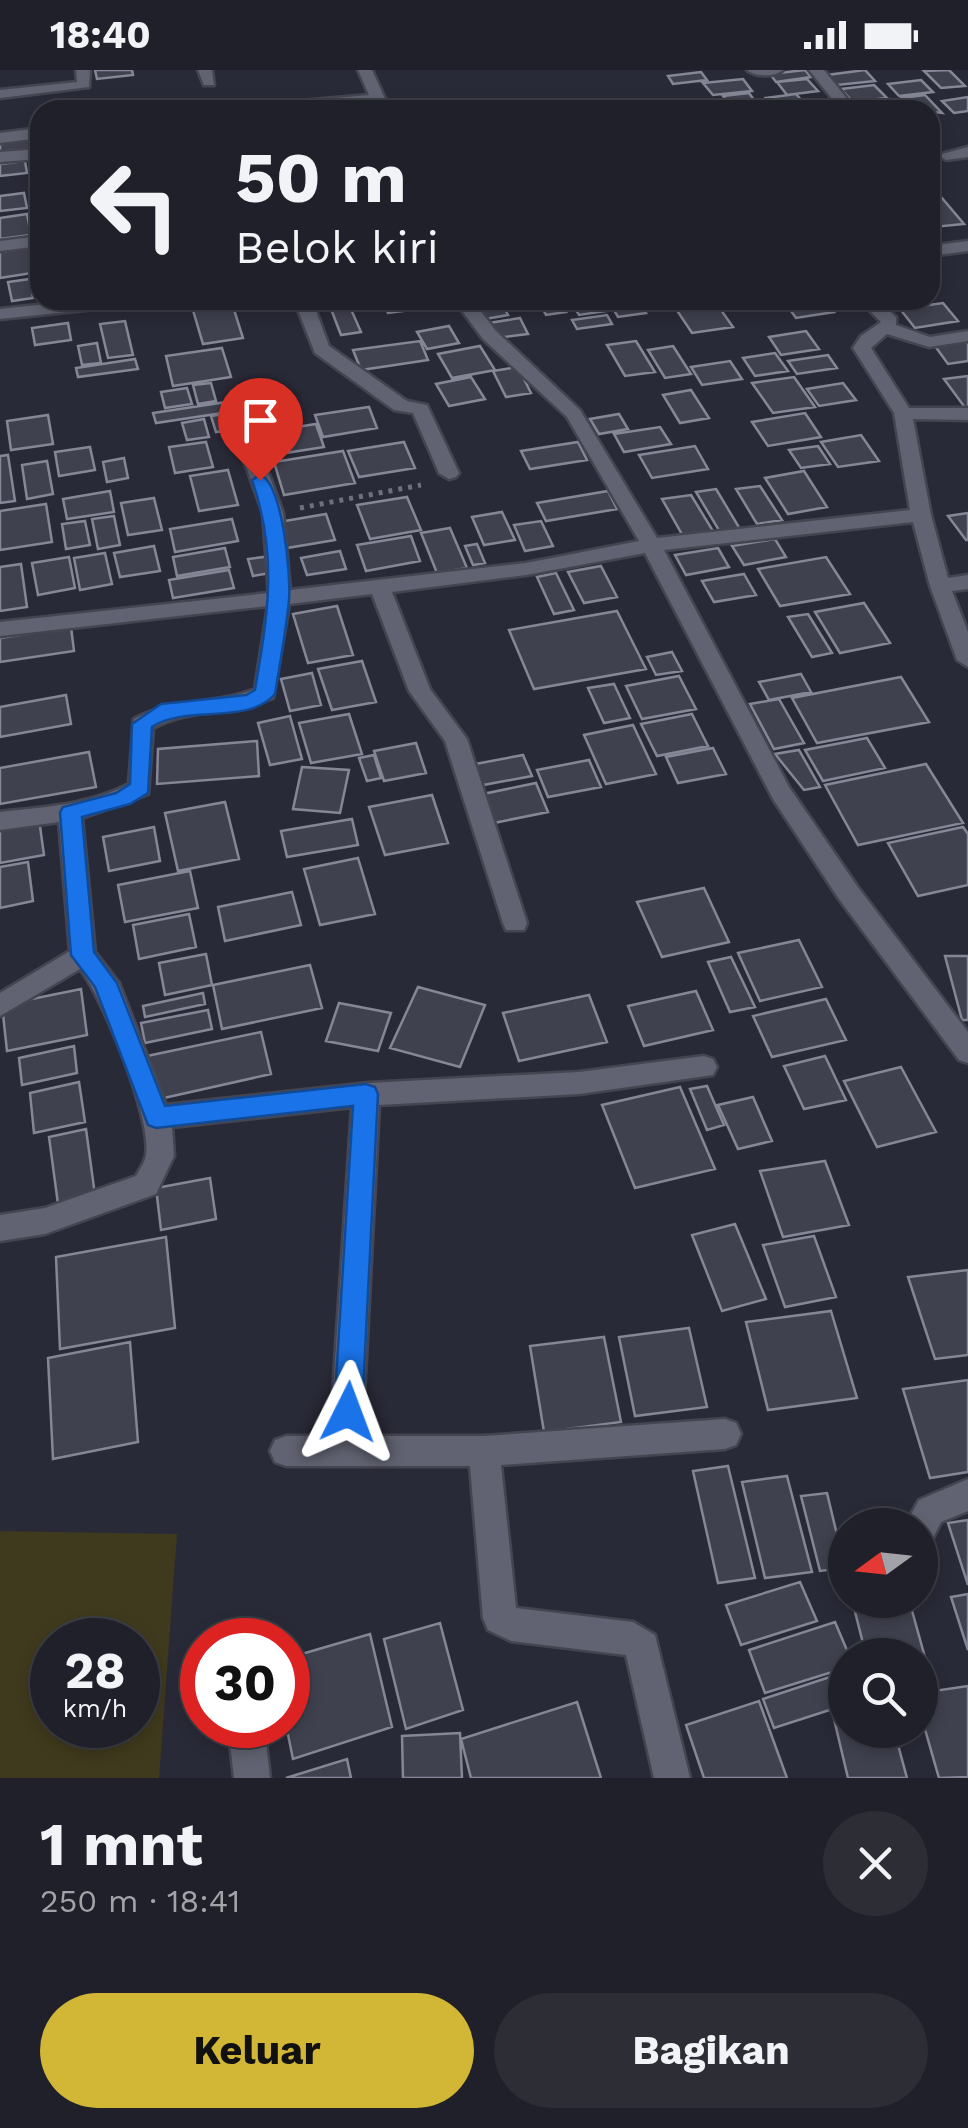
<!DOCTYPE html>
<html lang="id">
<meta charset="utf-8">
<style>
body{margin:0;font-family:"Work Sans",sans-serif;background:#2c2d35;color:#f1f3f6;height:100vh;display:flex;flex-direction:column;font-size:38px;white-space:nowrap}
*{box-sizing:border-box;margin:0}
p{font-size:32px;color:#a1a3a8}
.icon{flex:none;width:55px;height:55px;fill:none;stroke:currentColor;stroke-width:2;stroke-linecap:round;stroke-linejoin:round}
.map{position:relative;height:1708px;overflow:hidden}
.details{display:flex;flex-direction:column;background:#1f2029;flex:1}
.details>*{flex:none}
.banner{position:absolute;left:30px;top:30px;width:910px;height:210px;border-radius:30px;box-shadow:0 5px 15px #0003,0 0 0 2px #3c3e46;background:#1f2029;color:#f1f3f6;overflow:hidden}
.needle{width:65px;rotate:255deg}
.tools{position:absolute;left:828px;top:1438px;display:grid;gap:20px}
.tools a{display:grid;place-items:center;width:110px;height:110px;border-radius:50%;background:#1f2029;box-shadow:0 5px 15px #0003,0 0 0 2px #3c3e46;font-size:50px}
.speed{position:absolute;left:30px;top:1548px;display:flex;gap:20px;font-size:50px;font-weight:700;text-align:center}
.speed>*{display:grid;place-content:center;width:130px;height:130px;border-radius:50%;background:#1f2029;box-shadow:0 5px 15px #0003,0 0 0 2px #3c3e46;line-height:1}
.speed small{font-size:25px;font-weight:400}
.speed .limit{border:15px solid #d22;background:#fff;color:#111}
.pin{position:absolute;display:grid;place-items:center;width:85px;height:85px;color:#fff;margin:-102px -42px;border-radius:50% 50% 50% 0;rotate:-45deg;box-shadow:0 0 10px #0007}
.pin .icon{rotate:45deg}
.me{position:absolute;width:110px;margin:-55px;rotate:3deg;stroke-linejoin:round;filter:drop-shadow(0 0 8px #0008)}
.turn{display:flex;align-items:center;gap:35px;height:210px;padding:0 40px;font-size:45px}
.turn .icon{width:130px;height:130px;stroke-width:2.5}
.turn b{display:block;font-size:70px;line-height:85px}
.round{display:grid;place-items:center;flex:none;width:105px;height:105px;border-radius:52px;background:#2c2d35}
.headline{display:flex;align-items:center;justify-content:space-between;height:170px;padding:0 40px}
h1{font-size:60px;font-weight:700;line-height:75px}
.cta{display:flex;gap:20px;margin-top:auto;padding:20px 40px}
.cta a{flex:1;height:115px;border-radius:60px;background:#d2b635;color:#111;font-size:40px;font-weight:700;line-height:115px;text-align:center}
.cta a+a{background:#2c2d35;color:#f1f3f6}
.status{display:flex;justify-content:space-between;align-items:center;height:70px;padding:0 50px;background:#1f2029;direction:ltr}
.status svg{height:28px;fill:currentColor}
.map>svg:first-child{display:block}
.green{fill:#3f391d;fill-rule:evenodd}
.building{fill:#40414f;stroke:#858797;stroke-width:2.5}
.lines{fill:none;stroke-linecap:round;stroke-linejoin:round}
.minor-casing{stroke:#444550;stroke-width:5}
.path{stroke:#6f707b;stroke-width:5;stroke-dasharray:4 6;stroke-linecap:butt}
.minor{fill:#616372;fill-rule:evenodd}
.route{fill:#1a73e8;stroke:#114b97;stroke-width:2.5}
</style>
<div class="status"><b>18:40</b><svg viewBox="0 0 49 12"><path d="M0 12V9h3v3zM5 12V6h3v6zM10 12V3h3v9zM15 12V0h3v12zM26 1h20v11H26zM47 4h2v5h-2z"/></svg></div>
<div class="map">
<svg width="968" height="1708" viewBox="0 0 968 1708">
<rect width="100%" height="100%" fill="#292a37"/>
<path class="green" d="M 0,1461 L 177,1464 L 159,1708 L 0,1708 ZM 52,1570 L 138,1570 L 138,1655 L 52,1655 Z"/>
<path class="building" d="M 95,0 L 132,0 L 133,5 L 97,9 Z
M 805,0 L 811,7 L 776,12 L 770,4 Z
M 865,0 L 875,11 L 837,15 L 827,5 Z
M 949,0 L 965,16 L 941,18 L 924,1 Z
M 701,2 L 707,10 L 673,14 L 668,6 Z
M 743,9 L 752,21 L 713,25 L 703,13 Z
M 807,9 L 818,21 L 787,25 L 777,12 Z
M 921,10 L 933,22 L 899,26 L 888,14 Z
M 874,15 L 887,28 L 853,32 L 841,19 Z
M 749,23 L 757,34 L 731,37 L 723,26 Z
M 796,24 L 810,40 L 776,40 L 766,28 Z
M 925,25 L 942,43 L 914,40 L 902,28 Z
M 968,27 L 968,41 L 954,43 L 942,31 Z
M 890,29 L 899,40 L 862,40 L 856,34 Z
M 40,68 L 40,80 L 0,84 L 0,72 Z
M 25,91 L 27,103 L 0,106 L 0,94 Z
M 24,123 L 27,138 L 0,141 L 0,126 Z
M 942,128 L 964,154 L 933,157 L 930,130 Z
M 27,144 L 31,165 L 0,169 L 0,148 Z
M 33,177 L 38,202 L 0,208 L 0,182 Z
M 30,209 L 33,228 L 12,231 L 8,212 Z
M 190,230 L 231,230 L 243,268 L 203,274 Z
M 382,230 L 406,230 L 411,240 L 388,243 Z
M 475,230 L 500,230 L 508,245 L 485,249 Z
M 538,230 L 559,230 L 566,242 L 546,245 Z
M 570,230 L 600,230 L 606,241 L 579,245 Z
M 608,230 L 637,230 L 646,243 L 618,247 Z
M 670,230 L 714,230 L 733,257 L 692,263 Z
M 783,230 L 825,230 L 834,242 L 796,248 Z
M 943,233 L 958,251 L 915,258 L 900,239 Z
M 350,237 L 361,262 L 341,265 L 331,239 Z
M 607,245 L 612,254 L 577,259 L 572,250 Z
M 520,248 L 528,264 L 497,268 L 489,253 Z
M 125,251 L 133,285 L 108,288 L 100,254 Z
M 68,253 L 71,270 L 35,275 L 32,258 Z
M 449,256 L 459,273 L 427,279 L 417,262 Z
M 806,261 L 819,279 L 781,285 L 769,267 Z
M 420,271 L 428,290 L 361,300 L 353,280 Z
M 636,271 L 655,302 L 625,306 L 607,275 Z
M 968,272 L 968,291 L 948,294 L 935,276 Z
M 97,273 L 101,293 L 82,295 L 78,276 Z
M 480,276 L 495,300 L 452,308 L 438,284 Z
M 673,276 L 691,304 L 665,308 L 648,280 Z
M 222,278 L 231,307 L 173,316 L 166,286 Z
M 775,283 L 788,301 L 755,306 L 743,288 Z
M 828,285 L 837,298 L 797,304 L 788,291 Z
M 135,289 L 138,299 L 78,307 L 76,298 Z
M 730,291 L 742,309 L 702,315 L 691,297 Z
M 518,297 L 531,323 L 506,327 L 493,301 Z
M 968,306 L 968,338 L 966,339 L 944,309 Z
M 471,307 L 485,329 L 449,336 L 436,314 Z
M 794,307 L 815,337 L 773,343 L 752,313 Z
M 211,313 L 216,331 L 198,334 L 193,315 Z
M 843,313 L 856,330 L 819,336 L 807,319 Z
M 187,318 L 192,334 L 165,338 L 161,322 Z
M 691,320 L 709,348 L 680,353 L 663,325 Z
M 233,331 L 236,341 L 156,353 L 153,343 Z
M 369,337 L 377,358 L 323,367 L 315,345 Z
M 233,343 L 238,359 L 216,362 L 211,346 Z
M 805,343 L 821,367 L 768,376 L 752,352 Z
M 619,344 L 628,359 L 599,364 L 590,349 Z
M 48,345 L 53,374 L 11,380 L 7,351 Z
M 204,349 L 209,367 L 187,370 L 182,353 Z
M 316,354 L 324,377 L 279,384 L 271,361 Z
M 660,357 L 671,374 L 624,382 L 614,364 Z
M 861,365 L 879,391 L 838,397 L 821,372 Z
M 206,372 L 213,397 L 175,403 L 169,377 Z
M 404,372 L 415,398 L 359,407 L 348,381 Z
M 578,372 L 587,390 L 530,399 L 521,381 Z
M 695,376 L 708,399 L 652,408 L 639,385 Z
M 818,376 L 830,394 L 801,398 L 789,380 Z
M 90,377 L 95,400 L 59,406 L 55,382 Z
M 343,381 L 355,413 L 284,425 L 274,392 Z
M 8,385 L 15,431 L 0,433 L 0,386 Z
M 124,388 L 128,408 L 107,412 L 103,392 Z
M 47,391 L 53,424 L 27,429 L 22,395 Z
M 228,400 L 238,435 L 199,441 L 190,406 Z
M 804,401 L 827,437 L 788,444 L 765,408 Z
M 760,416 L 782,450 L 757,454 L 736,419 Z
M 716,419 L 740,459 L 720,462 L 696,422 Z
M 110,421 L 114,442 L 67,449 L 63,429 Z
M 608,421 L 617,439 L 546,451 L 537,433 Z
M 691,425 L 713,461 L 683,466 L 662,429 Z
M 407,427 L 421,460 L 370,469 L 357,435 Z
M 154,428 L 162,460 L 128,465 L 121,433 Z
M 46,434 L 52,472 L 0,480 L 0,441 Z
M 502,442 L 515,470 L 484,475 L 472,447 Z
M 968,443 L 968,470 L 966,470 L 948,446 Z
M 326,444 L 335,470 L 287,478 L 279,452 Z
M 114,446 L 120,475 L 98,479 L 92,449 Z
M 232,449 L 238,471 L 175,482 L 170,459 Z
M 85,451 L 90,475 L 66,479 L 62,454 Z
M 541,451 L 553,476 L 525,481 L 514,455 Z
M 450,458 L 467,498 L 437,503 L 421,463 Z
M 411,466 L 420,491 L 366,501 L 357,475 Z
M 775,469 L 786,487 L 744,495 L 732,476 Z
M 477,474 L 485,493 L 473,495 L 465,476 Z
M 154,476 L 160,501 L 120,507 L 114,483 Z
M 225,478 L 230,497 L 177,506 L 173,487 Z
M 718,478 L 729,497 L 686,505 L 675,485 Z
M 340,481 L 346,499 L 307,505 L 301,488 Z
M 105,483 L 112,514 L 80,520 L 74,488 Z
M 271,486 L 276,502 L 253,506 L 248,489 Z
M 69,487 L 75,518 L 38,525 L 32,493 Z
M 826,487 L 850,524 L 780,536 L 758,499 Z
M 21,494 L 27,537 L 0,541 L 0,497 Z
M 601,496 L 617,527 L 584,533 L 568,502 Z
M 229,500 L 234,518 L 173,528 L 169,510 Z
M 556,503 L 574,540 L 554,544 L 537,507 Z
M 744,504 L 756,525 L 714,532 L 702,511 Z
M 864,533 L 890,573 L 840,583 L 815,542 Z
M 337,536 L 353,585 L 308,593 L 293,544 Z
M 617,541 L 646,599 L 534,619 L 509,560 Z
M 808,544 L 832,583 L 812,587 L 788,547 Z
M 71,557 L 74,581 L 0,592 L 0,568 Z
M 672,582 L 682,601 L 656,605 L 647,587 Z
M 362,591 L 376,632 L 332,640 L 318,599 Z
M 312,603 L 321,635 L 290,641 L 281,609 Z
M 801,604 L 811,622 L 769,630 L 759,612 Z
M 679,606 L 696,639 L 642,649 L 626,616 Z
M 901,607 L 929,652 L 817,673 L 792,628 Z
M 614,614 L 630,648 L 604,653 L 588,618 Z
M 66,625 L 71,654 L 0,667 L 0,637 Z
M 779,629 L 804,673 L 774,679 L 750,634 Z
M 349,644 L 362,684 L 311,693 L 299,653 Z
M 692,644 L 708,676 L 657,686 L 641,654 Z
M 290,646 L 302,689 L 270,695 L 258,653 Z
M 633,655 L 656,704 L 606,714 L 584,665 Z
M 867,668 L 885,698 L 823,711 L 805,680 Z
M 257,671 L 259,706 L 157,714 L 158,679 Z
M 416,673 L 426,703 L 384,711 L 374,681 Z
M 713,678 L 726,704 L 678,713 L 666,687 Z
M 799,680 L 820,717 L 804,720 L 775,684 Z
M 89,682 L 96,717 L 0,734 L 0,698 Z
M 374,685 L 381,708 L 367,711 L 359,688 Z
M 523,685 L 532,706 L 478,716 L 470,695 Z
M 589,690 L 601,717 L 548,727 L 537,700 Z
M 926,694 L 963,753 L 858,775 L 825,715 Z
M 302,697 L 349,700 L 340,743 L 293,739 Z
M 536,713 L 548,742 L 494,753 L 483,724 Z
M 432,725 L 448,773 L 385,785 L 369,737 Z
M 225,732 L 239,789 L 178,801 L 165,743 Z
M 39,749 L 44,785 L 0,793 L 0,756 Z
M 352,749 L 358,775 L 287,787 L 281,761 Z
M 154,757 L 160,791 L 109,801 L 103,767 Z
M 963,757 L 968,764 L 968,815 L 918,826 L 888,773 Z
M 358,788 L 375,844 L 320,855 L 304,799 Z
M 28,792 L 33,831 L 0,838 L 0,797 Z
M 190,801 L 198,838 L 125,852 L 118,815 Z
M 704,818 L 729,872 L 662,887 L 637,832 Z
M 292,822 L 301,855 L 225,871 L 218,837 Z
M 189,844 L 196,877 L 139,889 L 133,855 Z
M 799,870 L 822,917 L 760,931 L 738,883 Z
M 206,884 L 212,915 L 165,925 L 159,893 Z
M 945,886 L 968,886 L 968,950 L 962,950 Z
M 731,887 L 755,937 L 730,942 L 708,892 Z
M 310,895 L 322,938 L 222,959 L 213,915 Z
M 418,917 L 485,935 L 460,997 L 390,978 Z
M 81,919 L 87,965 L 7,981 L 2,935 Z
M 696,921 L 713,960 L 644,976 L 628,936 Z
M 203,923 L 205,934 L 145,947 L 143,936 Z
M 589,925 L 607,972 L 519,991 L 503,943 Z
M 826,929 L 846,970 L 772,987 L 753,946 Z
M 339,933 L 391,943 L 378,981 L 326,971 Z
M 208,940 L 212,959 L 145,973 L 141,953 Z
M 261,962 L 271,1004 L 155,1030 L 147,986 Z
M 74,976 L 77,1003 L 22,1015 L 19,988 Z
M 825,986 L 846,1030 L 804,1039 L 784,996 Z
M 901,997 L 936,1062 L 877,1077 L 844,1011 Z
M 79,1012 L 85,1052 L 34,1063 L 30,1023 Z
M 707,1016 L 724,1055 L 707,1060 L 690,1019 Z
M 680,1017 L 715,1099 L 635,1118 L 602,1035 Z
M 753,1027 L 772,1071 L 738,1079 L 718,1035 Z
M 86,1059 L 95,1125 L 58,1134 L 49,1067 Z
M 825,1091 L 849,1155 L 783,1167 L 760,1101 Z
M 210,1108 L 216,1149 L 161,1160 L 156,1118 Z
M 735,1154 L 766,1229 L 722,1241 L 692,1165 Z
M 814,1166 L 836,1227 L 785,1237 L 763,1175 Z
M 166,1167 L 175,1258 L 60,1279 L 56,1187 Z
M 968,1200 L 968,1285 L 935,1289 L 908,1207 Z
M 831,1241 L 857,1328 L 768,1340 L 746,1252 Z
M 689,1258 L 707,1337 L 635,1346 L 619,1267 Z
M 604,1267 L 621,1352 L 544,1362 L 530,1276 Z
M 130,1272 L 138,1372 L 53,1389 L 48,1288 Z
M 968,1310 L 968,1402 L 930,1408 L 903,1319 Z
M 728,1396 L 755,1508 L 718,1513 L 693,1401 Z
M 787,1406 L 812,1502 L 765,1508 L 742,1412 Z
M 827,1423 L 845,1498 L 820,1501 L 801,1426 Z
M 968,1450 L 968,1515 L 948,1453 Z
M 800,1512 L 817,1551 L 741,1575 L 726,1535 Z
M 968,1524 L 968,1580 L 951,1527 Z
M 852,1530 L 909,1530 L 928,1598 L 920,1600 L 920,1585 L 866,1585 Z
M 835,1552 L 849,1585 L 845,1585 L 845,1598 L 765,1623 L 749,1580 Z
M 440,1553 L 463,1640 L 406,1659 L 384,1569 Z
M 370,1564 L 392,1657 L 293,1689 L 286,1655 L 288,1588 Z
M 845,1602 L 845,1635 L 774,1658 L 763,1629 Z
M 968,1616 L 968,1707 L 939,1708 L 920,1642 L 920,1623 Z
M 759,1631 L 787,1708 L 704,1708 L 686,1655 Z
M 577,1632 L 601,1708 L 471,1708 L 461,1669 Z
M 845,1647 L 845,1660 L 894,1660 L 907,1708 L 848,1708 L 834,1649 Z
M 460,1663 L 462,1708 L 403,1708 L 402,1666 Z
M 347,1689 L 351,1708 L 286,1708 Z"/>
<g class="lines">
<defs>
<path id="minor" d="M 76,0 L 90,0 L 89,17 L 0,28 L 0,20 L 77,12 Z
M 198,0 L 212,0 L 214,15 L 204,15 Z
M 358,0 L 372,0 L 390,40 L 376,40 L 373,34 L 239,40 L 246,36 L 369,25 Z
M 747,0 L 783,0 C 775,7 755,7 747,0 Z
M 809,0 L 824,0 L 856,40 L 841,40 Z
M 40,58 L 40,68 L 0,73 L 0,63 Z
M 968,77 L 968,87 L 946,90 L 938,85 Z
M 40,79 L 40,89 L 0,92 L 0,82 Z
M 40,166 L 40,176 L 0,181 L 0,171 Z
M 968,171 L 968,181 L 930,186 L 930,176 Z
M 84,230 L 142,230 L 133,235 L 0,249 L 0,239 Z
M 294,230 L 312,230 L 329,276 L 407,331 L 427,335 L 459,403 L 456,407 L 449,409 L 439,403 L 413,343 L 394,340 L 315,283 Z
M 454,230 L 472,230 L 496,261 L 580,340 L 657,468 L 910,440 L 894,343 L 853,278 L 861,266 L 881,252 L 859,230 L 878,230 L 896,247 L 896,255 L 930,267 L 968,261 L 968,271 L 929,277 L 887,264 L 871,278 L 909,338 L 968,338 L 968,350 L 913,349 L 931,445 L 948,508 L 968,505 L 968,519 L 952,521 L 968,562 L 968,597 L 957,590 L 930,516 L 913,452 L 664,480 L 789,717 L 857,816 L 968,962 L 968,993 L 959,990 L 839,829 L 773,729 L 645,483 L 526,505 L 392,522 L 430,619 L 467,669 L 527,853 L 524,860 L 506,860 L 503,853 L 445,671 L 409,621 L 372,524 L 289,534 L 273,628 C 234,644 189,638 153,658 L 148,724 L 82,748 L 95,882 L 119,913 L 166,1035 L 369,1013 L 579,1002 L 704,986 L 713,989 L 717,997 L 713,1005 L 579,1024 L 379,1035 L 362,1366 L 484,1366 L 725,1349 L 736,1353 L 741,1364 L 736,1375 L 725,1379 L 501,1395 L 516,1538 L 633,1552 L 655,1565 L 690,1708 L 654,1708 L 626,1585 L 511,1571 L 488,1560 L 483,1548 L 470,1396 L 286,1396 L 275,1392 L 270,1381 L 275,1370 L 286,1366 L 330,1366 L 352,1037 L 172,1057 L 174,1086 L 156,1124 L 45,1164 L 0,1171 L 0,1145 L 45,1138 L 136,1106 C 139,1100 145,1092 146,1085 C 152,1048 103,928 80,899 L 0,946 L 0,923 L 70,881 L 59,752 L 0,760 L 0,742 C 44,737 89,735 129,714 L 134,649 C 173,628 215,635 255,619 L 268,536 L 0,566 L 0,552 L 269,523 L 263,443 L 239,377 L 249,371 L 259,377 L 283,443 L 290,520 L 526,493 L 639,471 L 567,347 L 483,269 Z
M 968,1409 L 968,1441 L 941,1452 L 932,1470 L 920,1475 L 920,1455 L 905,1455 L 919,1430 Z
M 228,1655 L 264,1655 L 270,1708 L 234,1708 Z"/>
</defs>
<use href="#minor" class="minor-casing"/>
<path class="path" d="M 300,438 L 421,415"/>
<use href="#minor" class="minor"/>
</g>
<path class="route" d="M 260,405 C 283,413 291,506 289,530 C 286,561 280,593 275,624 C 247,656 186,634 152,657 L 148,723 L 130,734 L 82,747 L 94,882 L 117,913 L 165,1036 L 366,1014 L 375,1017 L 378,1024 L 362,1342 L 358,1351 L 348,1355 L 338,1351 L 334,1342 L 353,1036 L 156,1058 L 148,1055 L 95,917 L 71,885 L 60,742 L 63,737 L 116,723 L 130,714 L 132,654 L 161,634 L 246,625 L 255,620 C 268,544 278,485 252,410 Z"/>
</svg>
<div class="tools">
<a><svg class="needle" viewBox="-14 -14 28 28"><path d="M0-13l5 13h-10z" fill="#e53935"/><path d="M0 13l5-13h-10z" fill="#a1a3a8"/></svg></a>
<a><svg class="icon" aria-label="search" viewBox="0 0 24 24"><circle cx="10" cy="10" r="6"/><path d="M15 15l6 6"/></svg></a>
</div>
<div class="speed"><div>28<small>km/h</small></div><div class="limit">30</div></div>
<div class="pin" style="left:260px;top:410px;background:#d93025"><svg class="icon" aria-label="arrive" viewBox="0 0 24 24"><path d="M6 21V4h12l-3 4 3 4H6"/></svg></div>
<svg class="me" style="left:348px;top:1342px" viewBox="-20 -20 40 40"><path d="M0-17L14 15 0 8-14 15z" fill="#1a73e8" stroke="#fff" stroke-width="4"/></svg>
<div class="banner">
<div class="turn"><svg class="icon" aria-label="left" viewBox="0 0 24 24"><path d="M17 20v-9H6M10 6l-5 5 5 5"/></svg><div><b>50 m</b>Belok kiri</div></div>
</div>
</div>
<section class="details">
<div class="headline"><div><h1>1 mnt</h1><p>250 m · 18:41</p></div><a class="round"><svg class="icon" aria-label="close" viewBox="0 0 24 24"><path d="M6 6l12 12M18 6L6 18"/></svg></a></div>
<div class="cta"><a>Keluar</a><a>Bagikan</a></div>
</section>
